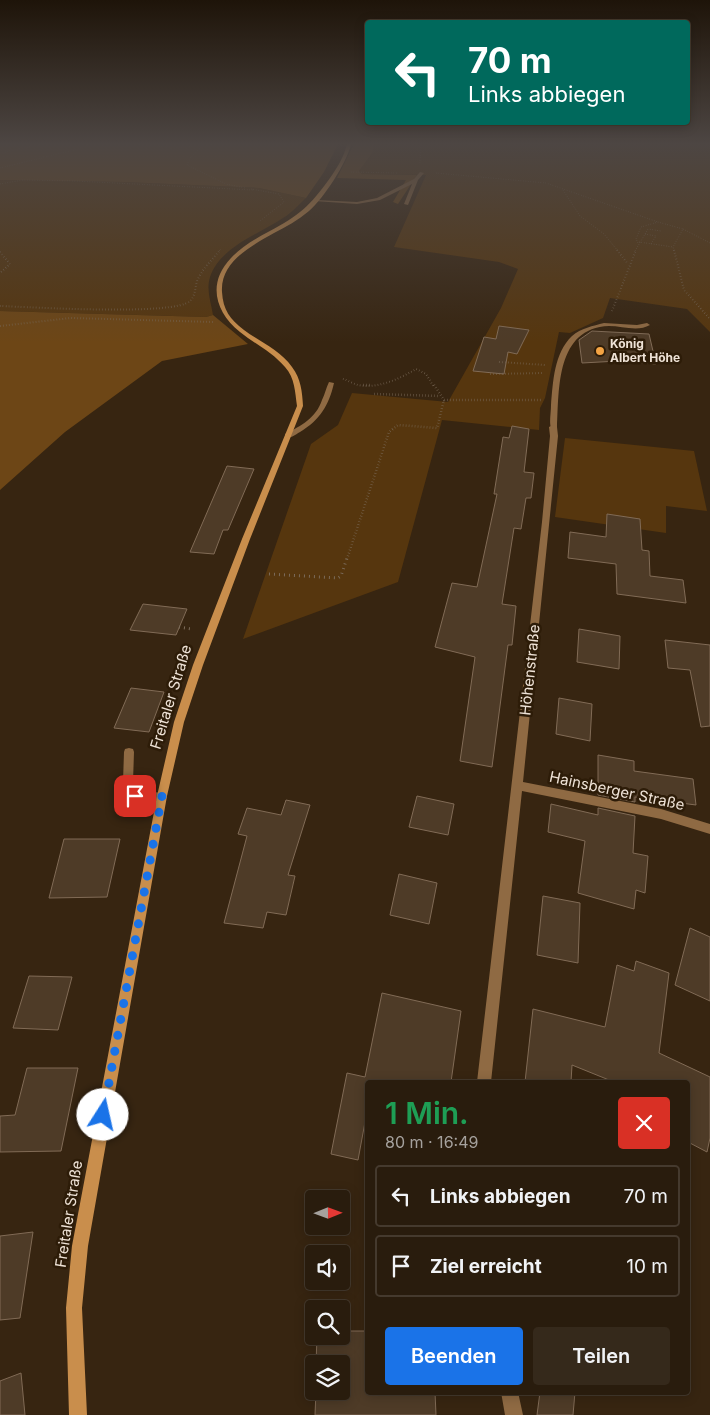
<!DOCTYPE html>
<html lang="de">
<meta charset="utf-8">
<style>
body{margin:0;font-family:Inter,sans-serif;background:#35291b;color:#f1f3f6;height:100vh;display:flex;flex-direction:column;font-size:19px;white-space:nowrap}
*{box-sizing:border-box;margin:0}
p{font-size:16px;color:#a5a19d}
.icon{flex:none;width:28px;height:28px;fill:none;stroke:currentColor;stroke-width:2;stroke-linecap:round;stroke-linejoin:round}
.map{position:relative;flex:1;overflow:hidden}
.drawer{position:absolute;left:365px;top:1080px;width:325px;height:315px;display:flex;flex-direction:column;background:#291c0d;border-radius:5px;box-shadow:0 2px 12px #0003,0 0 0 1px #453a2e}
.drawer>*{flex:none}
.guide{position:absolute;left:365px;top:20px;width:325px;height:105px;border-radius:5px;box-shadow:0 2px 12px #0003,0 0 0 1px #453a2e;background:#00695c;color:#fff;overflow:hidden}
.needle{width:32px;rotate:89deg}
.controls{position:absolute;left:305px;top:1190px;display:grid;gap:10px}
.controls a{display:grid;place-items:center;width:45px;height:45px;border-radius:5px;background:#291c0d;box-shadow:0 2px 12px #0003,0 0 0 1px #453a2e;font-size:25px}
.pin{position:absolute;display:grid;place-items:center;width:42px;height:42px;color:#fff;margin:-21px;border-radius:10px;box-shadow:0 2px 8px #0006}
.me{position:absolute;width:55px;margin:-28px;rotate:10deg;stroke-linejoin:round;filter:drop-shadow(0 0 4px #0008)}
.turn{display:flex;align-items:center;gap:18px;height:105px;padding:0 20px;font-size:22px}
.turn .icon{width:65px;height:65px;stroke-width:2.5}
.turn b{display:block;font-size:35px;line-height:42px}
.round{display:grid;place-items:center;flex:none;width:52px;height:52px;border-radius:5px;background:#35291b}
.headline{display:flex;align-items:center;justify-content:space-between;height:85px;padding:0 20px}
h1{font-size:30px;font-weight:600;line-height:38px;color:#1e9e55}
.button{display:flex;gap:10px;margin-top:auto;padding:10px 20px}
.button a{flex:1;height:58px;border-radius:5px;background:#1a73e8;color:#fff;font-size:20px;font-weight:600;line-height:58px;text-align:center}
.button a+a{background:#35291b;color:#f1f3f6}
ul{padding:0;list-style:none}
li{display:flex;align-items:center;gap:15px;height:62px;margin:0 10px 8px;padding:0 10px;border:2px solid #453a2e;border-radius:5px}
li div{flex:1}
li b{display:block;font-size:19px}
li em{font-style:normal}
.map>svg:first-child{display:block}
.green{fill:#56360e}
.forest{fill:#6d4616}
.building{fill:#4e3b27;stroke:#816b56}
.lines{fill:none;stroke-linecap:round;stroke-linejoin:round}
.path-far3{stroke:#7b6b5a;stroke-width:1;stroke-dasharray:0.5 2;stroke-linecap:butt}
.path-far2{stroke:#7b6b5a;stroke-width:2;stroke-dasharray:0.5 2.5;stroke-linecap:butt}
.path-far1{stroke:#7b6b5a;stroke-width:2.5;stroke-dasharray:0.5 2.5;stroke-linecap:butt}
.path{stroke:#7b6b5a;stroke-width:3;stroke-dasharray:1 4;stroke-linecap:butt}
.service{fill:#8f6a43;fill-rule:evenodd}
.minor{fill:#8f6a43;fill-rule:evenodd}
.secondary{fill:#c98e4c;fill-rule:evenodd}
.route{stroke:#1a73e8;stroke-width:9;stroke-dasharray:0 16.2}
.poi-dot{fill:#f4a444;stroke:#2d1c08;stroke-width:2}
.labels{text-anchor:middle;stroke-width:5;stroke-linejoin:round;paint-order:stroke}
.far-poi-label{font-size:12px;font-weight:bold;fill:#eee2d6;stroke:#2d1c08;text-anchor:start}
.street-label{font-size:15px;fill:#eee2d6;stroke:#2d1c08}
</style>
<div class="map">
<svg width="710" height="1415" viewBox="0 0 710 1415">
<rect width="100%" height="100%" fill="#372511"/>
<path class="green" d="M 373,144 L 710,144 L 710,332 L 687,309 L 610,298 L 603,318 L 570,333 L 559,332 L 545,398 L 540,408 L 539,430 L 442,420 L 398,582 L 243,639 L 311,444 L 338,425 L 352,393 L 448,402 L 501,308 L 518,269 L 499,262 L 394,247 L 426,175 L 362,174 L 359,171 L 373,152 Z
M 0,180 L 124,182 L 259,188 L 306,198 C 299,204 292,213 283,218 C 259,234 220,247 210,277 C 206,290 211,302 213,315 L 206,317 L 0,311 Z
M 565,438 L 694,451 L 707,511 L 666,506 L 666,533 L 555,517 Z"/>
<path class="forest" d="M 0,144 L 338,144 L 324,172 L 306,198 L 259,188 L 124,182 L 0,180 Z
M 354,144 L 373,144 L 373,152 L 359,171 L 362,174 L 417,175 L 398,204 L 393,202 L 406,180 L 337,178 Z
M 0,311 L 206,317 L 213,315 L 248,344 L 162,361 L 65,432 L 0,490 Z"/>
<path class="building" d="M 499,326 L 529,330 L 517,354 L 508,352 L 504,374 L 473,371 L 484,337 L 496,339 Z
M 592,331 L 649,334 L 656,364 L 618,361 L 582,363 L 579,340 Z
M 512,426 L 529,429 L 524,472 L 534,473 L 531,498 L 526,498 L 521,529 L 514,528 L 502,604 L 516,606 L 512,645 L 508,645 L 492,767 L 460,761 L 475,657 L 435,647 L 452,583 L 477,587 L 497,494 L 494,494 L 503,437 L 509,438 Z
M 227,466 L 254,469 L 228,530 L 223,530 L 214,554 L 190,552 Z
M 607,514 L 640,519 L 642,550 L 649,551 L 650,576 L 683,580 L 686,603 L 617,594 L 616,564 L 568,558 L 570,532 L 606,537 Z
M 143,604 L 187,609 L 176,635 L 130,630 Z
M 579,629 L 620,636 L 619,669 L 577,662 Z
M 665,640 L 710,645 L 710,726 L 701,727 L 690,670 L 668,668 Z
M 131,688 L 164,692 L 149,732 L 114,728 Z
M 559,698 L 592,704 L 590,741 L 556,734 Z
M 598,755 L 634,761 L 634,771 L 693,779 L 696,805 L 635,797 L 635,802 L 598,795 Z
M 417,796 L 454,804 L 448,835 L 409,827 Z
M 286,800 L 310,805 L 288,875 L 295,876 L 286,915 L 267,912 L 263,928 L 224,923 L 247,836 L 238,834 L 247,808 L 281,815 Z
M 551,804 L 598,815 L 598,808 L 635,816 L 633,853 L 648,856 L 645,893 L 636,890 L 634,909 L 578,893 L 585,841 L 548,832 Z
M 64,839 L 120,839 L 107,897 L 49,898 Z
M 399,874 L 437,883 L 429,924 L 390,915 Z
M 543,896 L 580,903 L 578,963 L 537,955 Z
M 690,928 L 710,937 L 710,1001 L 675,985 Z
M 636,961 L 669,973 L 659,1053 L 710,1077 L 710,1138 L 707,1152 L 688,1142 L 688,1082 L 614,1082 L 572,1065 L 571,1082 L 525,1082 L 533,1009 L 605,1027 L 617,965 L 634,971 Z
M 29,976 L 72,977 L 58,1030 L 13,1028 Z
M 382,993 L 461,1011 L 451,1082 L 368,1082 L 368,1106 L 358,1160 L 331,1154 L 347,1073 L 365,1077 Z
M 27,1068 L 78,1068 L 61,1151 L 0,1152 L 0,1116 L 15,1115 Z
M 33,1232 L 20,1318 L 0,1320 L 0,1236 Z
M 341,1331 L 368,1331 L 368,1392 L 435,1392 L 436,1415 L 315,1415 L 316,1391 L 341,1391 L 341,1364 L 316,1364 L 317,1336 L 341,1336 Z
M 21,1373 L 25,1415 L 0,1415 L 0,1381 Z
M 540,1392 L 575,1392 L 573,1415 L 537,1415 Z"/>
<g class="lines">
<path class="path-far3" d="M 134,144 L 175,148 L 217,144
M 201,147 L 190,158 L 187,165 L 226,184 L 245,188
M 0,153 L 45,144
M 420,163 L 421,144
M 0,168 L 78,149 L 89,144
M 351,172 L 397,173
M 436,173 L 546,183 L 658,222
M 0,184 L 23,180 L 75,181 L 253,190
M 251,189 L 279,194 L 284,202 L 260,221
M 563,190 L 580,216 L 604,234 L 618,251
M 683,229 L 710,243
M 645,234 L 656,236 L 651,244
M 639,242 L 673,247
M 638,243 L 636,239 L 641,227 L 658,222 L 683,229 L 673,247 L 674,251
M 219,251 L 221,249
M 635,251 L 648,229 L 661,231"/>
<path class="path-far2" d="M 617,250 L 628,264
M 674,250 L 684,290 L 710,319
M 0,252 L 10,264 L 0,273
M 0,306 C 29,307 175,316 190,301 C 197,294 194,285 199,277 C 204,267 213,259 220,250
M 612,311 L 636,250
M 0,326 L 71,318 L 214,322
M 499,362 L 545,365
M 490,374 L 544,373
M 343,379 C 348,380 353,384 358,385 C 378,389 399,379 416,369 L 426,374 L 434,387"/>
<path class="path-far1" d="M 363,385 L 370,385
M 434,385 L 444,400 L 541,400
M 374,394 L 440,396
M 347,559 L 389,432 L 398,425 L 437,428 L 444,400"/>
<path class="path" d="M 269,574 L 338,578 L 341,576 L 347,558
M 179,627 L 191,629"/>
<path class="service" d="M 420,172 L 424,173 L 418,180 L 408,205 L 404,204 L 412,184 L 380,200 L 357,204 L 314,201 L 316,200 L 357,202 L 377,198 L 414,179 Z
M 604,323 L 637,325 L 647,323 L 650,325 C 638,332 622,326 609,326 C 556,328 559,389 557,427 L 551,428 C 549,422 551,413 551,405 C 553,382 554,353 572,336 C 581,328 593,326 604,323 Z
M 329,382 L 334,383 C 329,405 320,420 300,432 C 295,435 291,438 285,438 L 285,434 C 301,426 316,418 322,400 C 325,394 326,388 329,382 Z
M 129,748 L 133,749 L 134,752 L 133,782 L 138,791 L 166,793 L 167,796 L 166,799 L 162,801 L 131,799 L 123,782 L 124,752 L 125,749 Z"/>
<path class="minor" d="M 553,425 L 557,427 L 558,436 L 523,782 L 661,809 L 710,824 L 710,834 L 661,819 L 522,791 L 491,1082 L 477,1082 L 542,522 L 550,436 L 549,427 Z
M 501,1392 L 518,1392 L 523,1415 L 505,1415 Z"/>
<path class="secondary" d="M 347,144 L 351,144 C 347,163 323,199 309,211 C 298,220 286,227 274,233 C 251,246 220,262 222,292 C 223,310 230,319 244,330 C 260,342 280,350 292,367 C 301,379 302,391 303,406 L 250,539 L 203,665 L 184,722 L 167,796 L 88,1246 L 82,1308 L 87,1415 L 69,1415 L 66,1308 L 72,1246 L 157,796 L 174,722 L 193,665 L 242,539 L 297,406 C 295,392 295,378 285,367 C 272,352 255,344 240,332 C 215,312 207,283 231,258 C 241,247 255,239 268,232 C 300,215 309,207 330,178 C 337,168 344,157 347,144 Z"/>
</g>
<linearGradient id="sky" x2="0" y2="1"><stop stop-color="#1e1409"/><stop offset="0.42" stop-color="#4d4643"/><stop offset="1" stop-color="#4d4643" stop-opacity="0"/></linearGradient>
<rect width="710" height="342" fill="url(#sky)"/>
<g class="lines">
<path class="route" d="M 103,1115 L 162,796 L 135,796"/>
</g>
<circle class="poi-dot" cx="600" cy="351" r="5"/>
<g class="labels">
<g class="far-poi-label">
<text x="610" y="348">König<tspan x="610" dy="14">Albert Höhe</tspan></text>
</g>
<g class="street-label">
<text transform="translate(530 670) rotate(-84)" y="5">Höhenstraße</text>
<text transform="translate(171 697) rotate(-73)" y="5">Freitaler Straße</text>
<text transform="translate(617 791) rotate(12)" y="5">Hainsberger Straße</text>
<text transform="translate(69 1214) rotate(-81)" y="5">Freitaler Straße</text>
</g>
</g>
</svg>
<div class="controls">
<a><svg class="needle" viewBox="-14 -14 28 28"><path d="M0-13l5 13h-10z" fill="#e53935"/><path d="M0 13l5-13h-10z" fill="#a5a19d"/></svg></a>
<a><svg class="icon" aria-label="sound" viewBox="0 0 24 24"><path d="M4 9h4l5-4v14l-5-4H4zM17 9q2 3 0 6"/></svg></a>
<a><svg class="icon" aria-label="search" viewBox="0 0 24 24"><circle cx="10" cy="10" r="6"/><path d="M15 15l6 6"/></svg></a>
<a><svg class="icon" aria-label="layers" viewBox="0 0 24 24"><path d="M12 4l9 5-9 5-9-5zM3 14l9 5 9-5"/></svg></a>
</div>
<div class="pin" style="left:135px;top:796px;background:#d93025"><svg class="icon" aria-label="arrive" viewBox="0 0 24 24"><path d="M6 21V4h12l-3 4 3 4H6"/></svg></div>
<svg class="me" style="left:103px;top:1115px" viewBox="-20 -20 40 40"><circle r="19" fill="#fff"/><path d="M0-13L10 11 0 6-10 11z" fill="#1a73e8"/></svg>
<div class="guide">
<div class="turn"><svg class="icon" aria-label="left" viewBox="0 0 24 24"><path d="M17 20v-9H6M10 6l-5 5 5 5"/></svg><div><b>70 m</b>Links abbiegen</div></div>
</div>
<section class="drawer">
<div class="headline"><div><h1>1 Min.</h1><p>80 m · 16:49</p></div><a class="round" style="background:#d93025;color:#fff"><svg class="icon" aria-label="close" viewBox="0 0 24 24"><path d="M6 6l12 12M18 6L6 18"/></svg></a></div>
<ul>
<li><svg class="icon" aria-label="left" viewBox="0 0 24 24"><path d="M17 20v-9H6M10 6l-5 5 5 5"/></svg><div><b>Links abbiegen</b></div><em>70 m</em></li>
<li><svg class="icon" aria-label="arrive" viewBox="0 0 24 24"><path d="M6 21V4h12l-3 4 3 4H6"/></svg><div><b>Ziel erreicht</b></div><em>10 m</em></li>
</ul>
<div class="button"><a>Beenden</a><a>Teilen</a></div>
</section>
</div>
